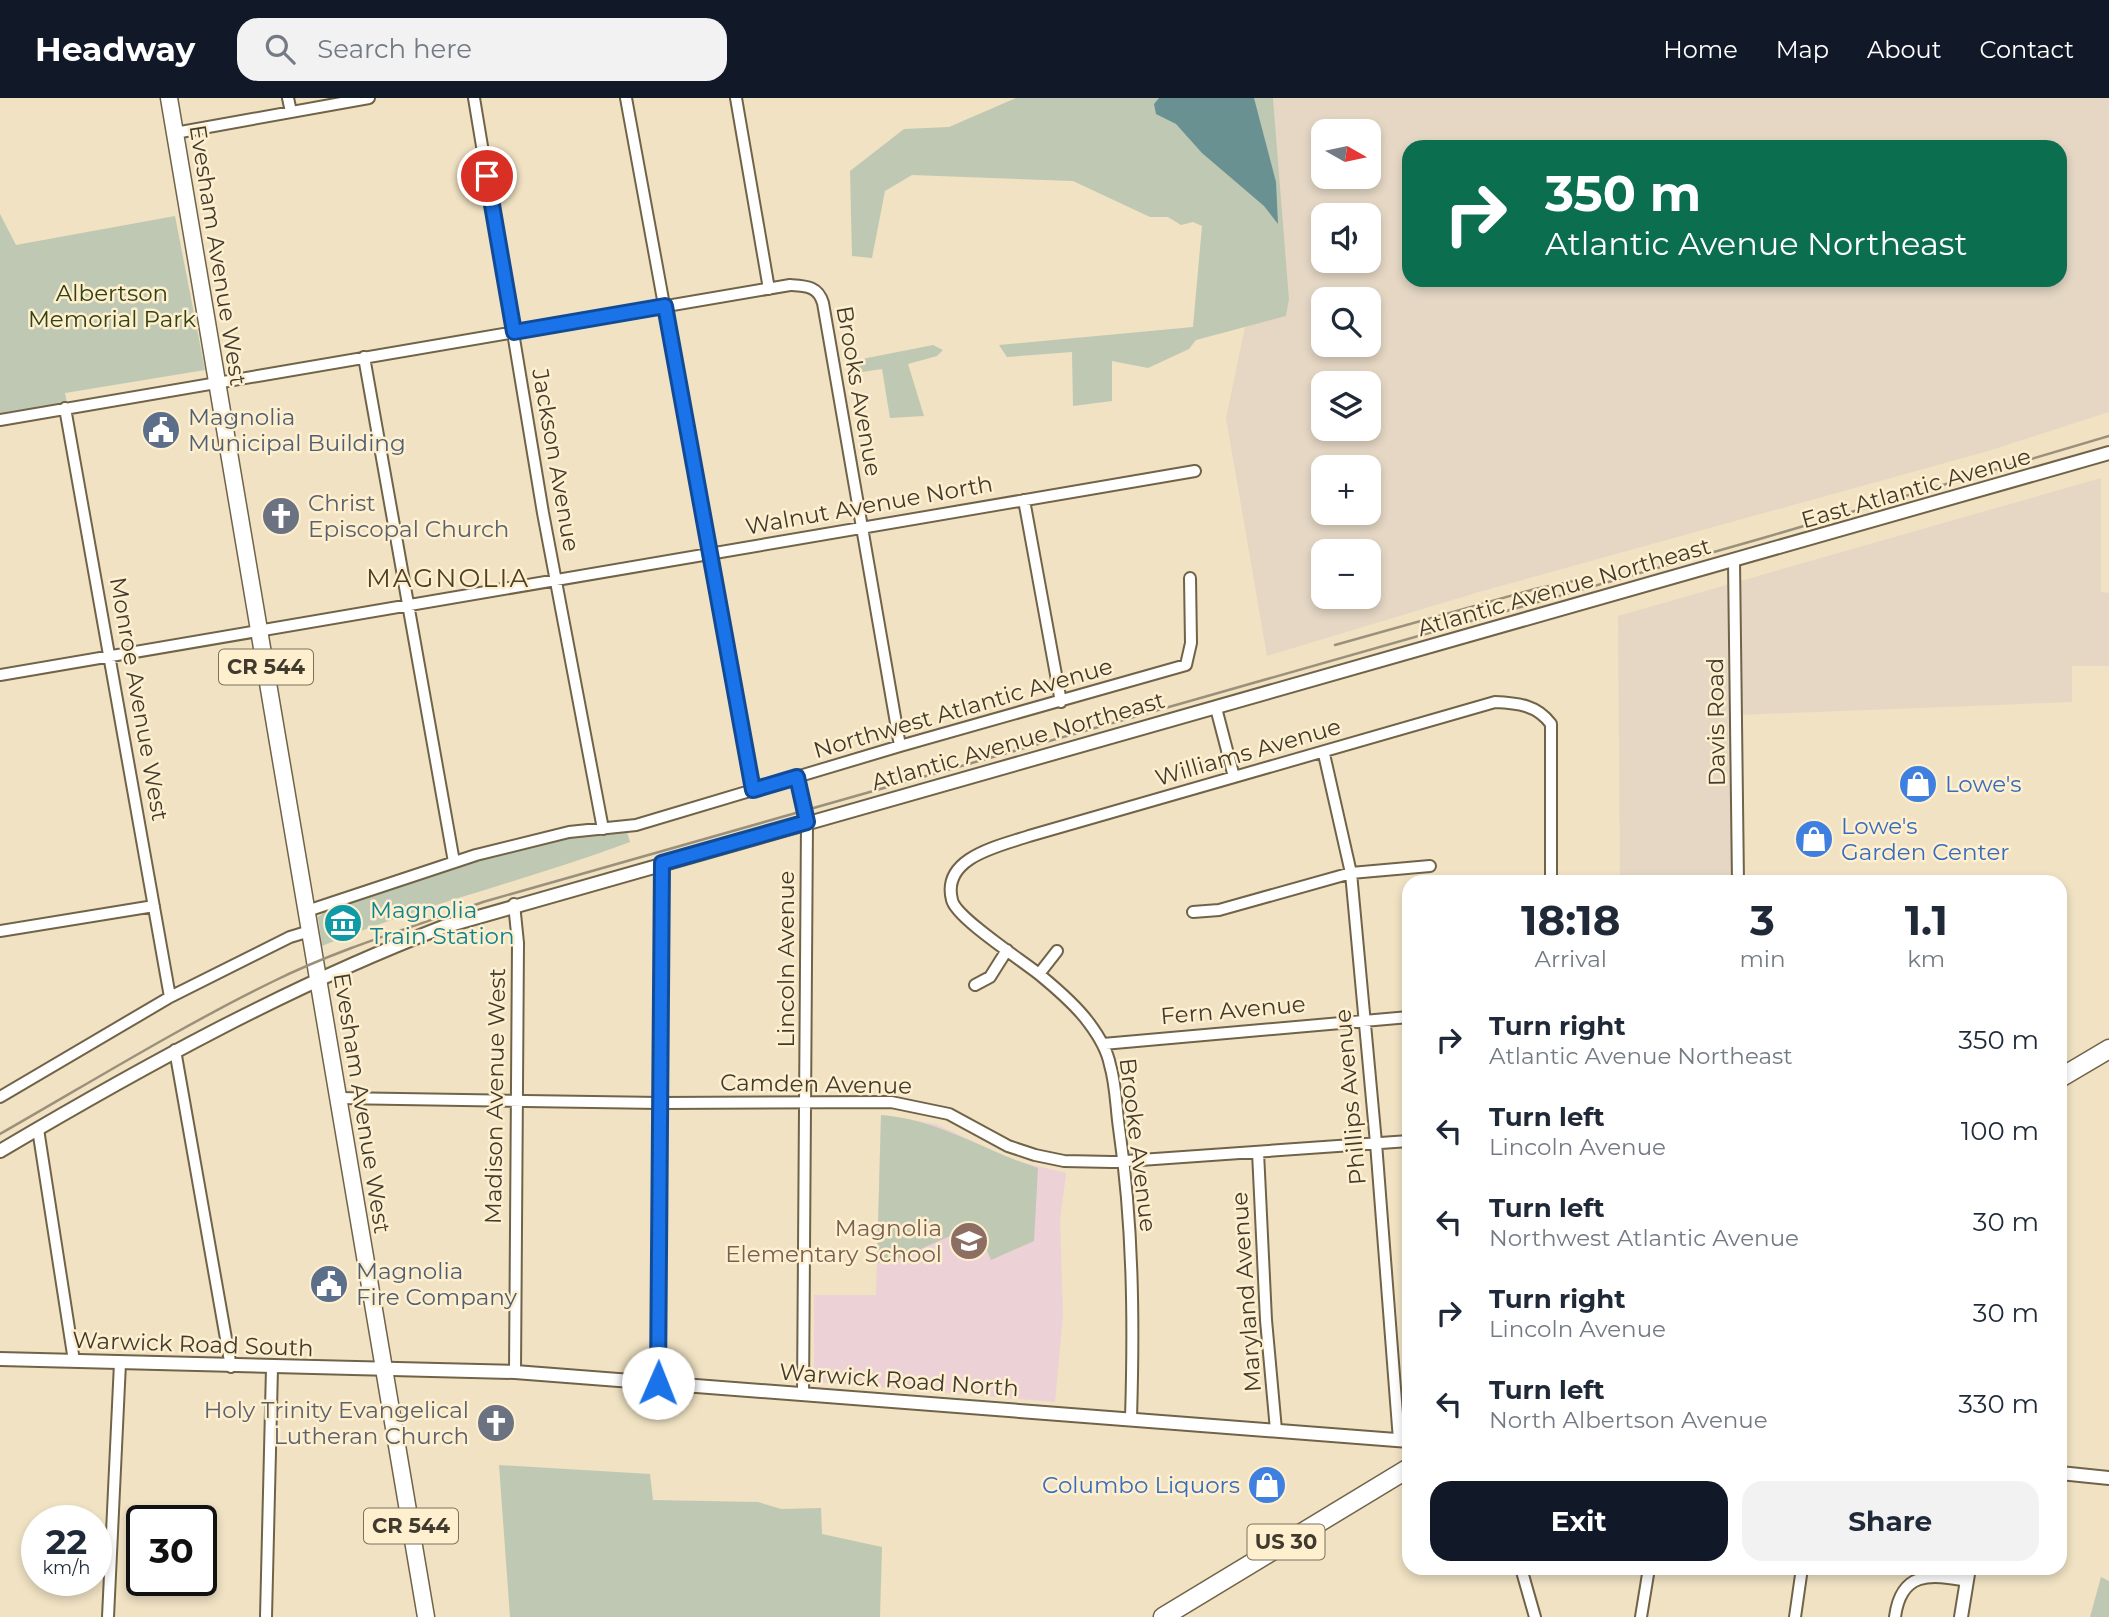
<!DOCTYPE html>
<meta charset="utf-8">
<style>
body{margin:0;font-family:Montserrat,sans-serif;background:#f2f2f3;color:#1f2937;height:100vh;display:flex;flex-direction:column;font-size:26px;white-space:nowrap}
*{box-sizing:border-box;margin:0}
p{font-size:23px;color:#747a83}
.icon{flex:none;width:38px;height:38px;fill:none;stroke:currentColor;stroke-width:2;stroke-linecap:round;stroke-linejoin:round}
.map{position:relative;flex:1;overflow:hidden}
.side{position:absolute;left:1402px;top:777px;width:665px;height:700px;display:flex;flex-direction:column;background:#fff;border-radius:21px;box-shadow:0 4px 10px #0003}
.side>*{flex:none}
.guide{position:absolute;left:1402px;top:42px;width:665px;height:147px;border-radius:21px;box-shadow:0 4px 10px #0003;background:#0b6e4f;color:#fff;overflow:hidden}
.needle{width:46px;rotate:99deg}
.tools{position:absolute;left:1311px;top:21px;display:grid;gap:14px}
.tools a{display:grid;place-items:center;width:70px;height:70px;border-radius:14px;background:#fff;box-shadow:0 4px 10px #0003;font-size:35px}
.speed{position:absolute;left:21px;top:1407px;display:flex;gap:14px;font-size:35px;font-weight:700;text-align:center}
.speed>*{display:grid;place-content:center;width:91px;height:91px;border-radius:50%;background:#fff;box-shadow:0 4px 10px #0003;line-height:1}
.speed small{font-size:18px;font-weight:400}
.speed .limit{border:4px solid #111;border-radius:10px;background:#fff;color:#111}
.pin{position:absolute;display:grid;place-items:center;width:60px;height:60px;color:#fff;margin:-30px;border:4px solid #fff;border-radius:50%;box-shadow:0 2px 7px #0007}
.me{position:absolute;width:77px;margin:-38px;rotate:1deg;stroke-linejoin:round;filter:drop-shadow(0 0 5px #0008)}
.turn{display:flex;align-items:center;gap:24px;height:147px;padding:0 28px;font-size:32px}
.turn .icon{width:91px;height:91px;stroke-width:2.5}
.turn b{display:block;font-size:49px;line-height:60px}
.eta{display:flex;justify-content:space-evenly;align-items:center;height:119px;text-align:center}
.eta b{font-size:42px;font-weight:700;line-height:49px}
.button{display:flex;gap:14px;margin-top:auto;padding:14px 28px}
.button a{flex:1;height:80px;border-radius:21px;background:#111827;color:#fff;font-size:28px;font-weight:700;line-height:80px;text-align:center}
.button a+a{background:#f2f2f3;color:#1f2937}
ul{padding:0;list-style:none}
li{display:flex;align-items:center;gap:21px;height:91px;padding:0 28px}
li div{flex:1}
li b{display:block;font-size:26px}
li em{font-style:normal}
header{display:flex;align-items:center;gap:42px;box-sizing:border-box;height:98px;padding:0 35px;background:#111827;color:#fff}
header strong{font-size:33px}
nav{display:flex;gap:38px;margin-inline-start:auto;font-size:24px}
.search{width:490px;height:63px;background:#f2f2f3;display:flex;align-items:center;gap:18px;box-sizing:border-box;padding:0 24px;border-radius:21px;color:#747a83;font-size:26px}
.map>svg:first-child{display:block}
.industrial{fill:#e5d7c4;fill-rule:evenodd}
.education{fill:#ecd1d6}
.green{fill:#bfc8b2}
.water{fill:#699191}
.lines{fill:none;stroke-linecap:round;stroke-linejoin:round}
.minor-casing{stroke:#706348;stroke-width:14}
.tertiary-casing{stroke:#706348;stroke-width:16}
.primary-casing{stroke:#706348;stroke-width:19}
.trunk-casing{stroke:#706348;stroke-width:21}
.minor{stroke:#fff;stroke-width:10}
.tertiary{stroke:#fff;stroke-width:12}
.primary{stroke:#fff;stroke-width:16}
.trunk{stroke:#fff;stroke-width:18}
.rail{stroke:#9b917b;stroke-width:2.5}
.route-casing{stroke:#114b97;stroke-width:18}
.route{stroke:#1a73e8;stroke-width:12}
.labels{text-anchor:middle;stroke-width:5;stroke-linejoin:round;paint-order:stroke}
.shield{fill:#feefcf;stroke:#7a715f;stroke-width:2}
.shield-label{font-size:21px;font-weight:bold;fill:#413b2f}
.street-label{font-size:23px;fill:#413b2f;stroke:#feefcf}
.park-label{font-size:23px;fill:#324212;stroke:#feefcf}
.service-label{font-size:23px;fill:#4e5e75;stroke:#feefcf;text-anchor:start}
.worship-label{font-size:23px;fill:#5b616d;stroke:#feefcf;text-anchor:start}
.shop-label{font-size:23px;fill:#366cbe;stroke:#feefcf;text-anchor:start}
.culture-label{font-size:23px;fill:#0d838f;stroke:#feefcf;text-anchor:start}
.education-label{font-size:23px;fill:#785e54;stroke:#feefcf;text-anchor:end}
.quarter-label{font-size:26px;letter-spacing:2px;fill:#4c4025;stroke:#feefcf}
</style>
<header>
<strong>Headway</strong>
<div class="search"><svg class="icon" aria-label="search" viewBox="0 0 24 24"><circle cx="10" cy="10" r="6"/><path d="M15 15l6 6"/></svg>Search here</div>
<nav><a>Home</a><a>Map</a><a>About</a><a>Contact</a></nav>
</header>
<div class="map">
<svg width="2109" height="1519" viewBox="0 0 2109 1519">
<rect width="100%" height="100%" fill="#f0e2c3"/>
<path class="industrial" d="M 1273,0 L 2109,0 L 2109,314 L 1988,353 L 1479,494 L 1267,558 L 1226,320 L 1245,229 L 1286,218 L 1289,201 ZM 1323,33 L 1368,33 L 1368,79 L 1323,79 ZM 1409,49 L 2060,49 L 2060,182 L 1409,182 ZM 1323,117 L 1368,117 L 1368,163 L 1323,163 ZM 1323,201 L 1368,201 L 1368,247 L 1323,247 ZM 1323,285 L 1368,285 L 1368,331 L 1323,331 ZM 1323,369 L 1368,369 L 1368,415 L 1323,415 ZM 1323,453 L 1368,453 L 1368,499 L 1323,499 Z
M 2101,380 L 2101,494 L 2109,495 L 2109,568 L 2072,568 L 2072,604 L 1738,617 L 1737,784 L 1620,784 L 1618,518 Z"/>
<path class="education" d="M 881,1017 L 936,1026 L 1013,1062 L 1066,1075 L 1060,1122 L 1063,1218 L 1055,1304 L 814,1284 L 814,1197 L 876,1197 Z"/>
<path class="green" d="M 1016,0 L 1273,0 L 1289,201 L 1286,218 L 1196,242 L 1189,251 L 1148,270 L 1112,263 L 1112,303 L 1073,308 L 1072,254 L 1007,259 L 999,247 L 1193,229 L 1202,128 L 1193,124 L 1181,127 L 1168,119 L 1150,119 L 1073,83 L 912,77 L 885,93 L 872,160 L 852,158 L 850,73 L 904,31 L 949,29 Z
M 0,116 L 16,147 L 175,118 L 205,272 L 65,295 L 67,305 L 0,316 Z
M 933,247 L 943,252 L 937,258 L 908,266 L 924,318 L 890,320 L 882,271 L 849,276 L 847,264 Z
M 595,734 L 627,734 L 630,744 C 528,782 422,807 322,848 L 318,819 L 327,812 C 415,780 503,750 595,734 Z
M 881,1017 C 941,1022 982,1052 1038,1070 L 1034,1143 L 991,1162 L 981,1138 L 974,1140 L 971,1132 L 966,1131 L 889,1165 L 877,1165 Z
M 499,1367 L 650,1376 L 653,1402 L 758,1404 L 781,1411 L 821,1410 L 822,1436 L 882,1449 L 880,1519 L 510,1519 Z
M 2101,1479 L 2109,1483 L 2109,1519 L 2090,1519 Z"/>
<path class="water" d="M 1159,0 L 1254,0 L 1276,84 L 1278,126 L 1264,108 L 1202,55 L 1176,26 L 1156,16 L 1154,6 Z"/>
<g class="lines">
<defs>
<path id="minor" d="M 288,0 L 291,14
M 474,0 L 543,415 L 603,731
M 626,0 L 753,692
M 736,0 L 769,191
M 175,35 L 369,0
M 364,259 L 454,764
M 65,310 L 170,899
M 0,322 L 790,187 C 806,188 818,188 823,205 L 900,648
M 1024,402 L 1061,604
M 1734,463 L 1738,784
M 0,577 L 1195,373
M 1216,610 L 1234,679
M 1324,656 L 1351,775 L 1376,1045 L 1399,1342
M 797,679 L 807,724 L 803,1296
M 514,806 L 518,845 L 515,1274
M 307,813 L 476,757 L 569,734 L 636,727 L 900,648 L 1186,567 L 1191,545 L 1190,480
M 1193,814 L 1219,812 L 1351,775 L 1430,768
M 0,833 L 154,808
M 1039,876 L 1057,853
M 975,887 L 990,879 L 1007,852
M 1103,946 L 1409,919
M 175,952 L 231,1269
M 0,999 L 170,899 L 290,839 L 310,833
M 337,1000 L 660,1005 L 891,1004 L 949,1016 L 1008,1048 L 1035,1057 L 1064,1063 L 1112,1064 L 1409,1043
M 38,1031 L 74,1263
M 1258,1054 L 1266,1222 L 1276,1332
M 658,1285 L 662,765
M 1131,1320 C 1134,1223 1133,1126 1119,1030 C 1116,1009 1116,987 1110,967 C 1107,951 1098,937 1089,925 C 1076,907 1057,891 1040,877 C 1023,863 956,820 952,802 C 941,759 1000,748 1029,738 L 1495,604 C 1518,605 1537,607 1551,626 L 1551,784
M 1521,1470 L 1535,1519
M 108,1519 L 120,1265
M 266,1519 L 272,1270
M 1641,1519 L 1649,1470
M 1795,1519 L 1802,1470
M 1895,1519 C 1901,1473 1930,1476 1967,1483"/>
<path id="tertiary" d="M 0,1053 C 144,968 287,889 443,829 L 2109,355
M 0,1261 L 515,1274 L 1409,1343
M 2060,1375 L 2109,1380
M 1961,1519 L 1969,1470"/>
<path id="primary" d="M 169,0 L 426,1519"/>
<path id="trunk" d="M 2060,980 L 2109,951
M 1163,1519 L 1409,1370"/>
</defs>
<use href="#minor" class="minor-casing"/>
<use href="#tertiary" class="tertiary-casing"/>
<use href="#primary" class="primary-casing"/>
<use href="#trunk" class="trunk-casing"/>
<use href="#minor" class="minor"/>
<use href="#tertiary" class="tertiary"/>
<use href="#primary" class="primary"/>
<use href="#trunk" class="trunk"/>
<path class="rail" d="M 1335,547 L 1535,491 L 1578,482
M 0,1036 C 91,984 180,929 274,883 C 341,850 413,829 483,804 L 1763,440 L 2109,338"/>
</g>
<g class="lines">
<defs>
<path id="route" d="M 487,78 L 514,234 L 665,208 L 753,692 L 797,679 L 807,724 L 662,765 L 658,1285"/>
</defs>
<use href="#route" class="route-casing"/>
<use href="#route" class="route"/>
</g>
<defs>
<symbol id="civic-disc" viewBox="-11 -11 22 22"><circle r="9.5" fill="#5c6f8a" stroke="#feefcf"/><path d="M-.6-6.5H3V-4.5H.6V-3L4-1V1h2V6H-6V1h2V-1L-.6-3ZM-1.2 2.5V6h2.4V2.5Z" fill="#fff"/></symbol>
<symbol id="church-disc" viewBox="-11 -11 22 22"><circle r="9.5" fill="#6b7280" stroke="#feefcf"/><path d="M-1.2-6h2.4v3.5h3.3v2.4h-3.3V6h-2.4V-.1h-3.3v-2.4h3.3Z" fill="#fff"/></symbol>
<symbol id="shop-disc" viewBox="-11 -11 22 22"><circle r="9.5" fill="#3f7fe0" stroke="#feefcf"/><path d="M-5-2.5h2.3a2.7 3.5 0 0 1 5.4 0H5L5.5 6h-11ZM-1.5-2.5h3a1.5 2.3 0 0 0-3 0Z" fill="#fff"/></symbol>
<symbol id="museum-disc" viewBox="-11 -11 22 22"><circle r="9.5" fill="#0f9aa8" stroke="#feefcf"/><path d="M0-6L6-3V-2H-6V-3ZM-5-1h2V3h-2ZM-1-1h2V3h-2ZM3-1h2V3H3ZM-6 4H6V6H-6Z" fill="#fff"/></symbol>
<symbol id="school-disc" viewBox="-11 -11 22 22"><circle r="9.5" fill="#8d6e63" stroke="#feefcf"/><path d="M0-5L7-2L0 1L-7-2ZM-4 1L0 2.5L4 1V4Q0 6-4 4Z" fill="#fff"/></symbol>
</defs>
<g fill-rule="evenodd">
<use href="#civic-disc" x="139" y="310" width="44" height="44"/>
<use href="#church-disc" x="259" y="396" width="44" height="44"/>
<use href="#shop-disc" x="1896" y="664" width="44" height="44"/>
<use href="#shop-disc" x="1792" y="719" width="44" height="44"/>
<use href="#museum-disc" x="321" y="803" width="44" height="44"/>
<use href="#school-disc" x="947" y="1121" width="44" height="44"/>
<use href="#civic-disc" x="307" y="1164" width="44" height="44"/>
<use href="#church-disc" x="474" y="1303" width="44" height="44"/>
<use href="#shop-disc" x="1245" y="1365" width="44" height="44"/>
</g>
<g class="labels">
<g class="shield">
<rect x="219" y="551.5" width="94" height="35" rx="5"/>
<rect x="364" y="1410.5" width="94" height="35" rx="5"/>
<rect x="1247.5" y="1426.5" width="77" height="35" rx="5"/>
</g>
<g class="shield-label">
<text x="266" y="576">CR 544</text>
<text x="411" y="1435">CR 544</text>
<text x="1286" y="1451">US 30</text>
</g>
<g class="street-label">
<text transform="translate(218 157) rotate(81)" y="8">Evesham Avenue West</text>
<text transform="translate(859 293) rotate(80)" y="8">Brooks Avenue</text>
<text transform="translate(556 362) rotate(80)" y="8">Jackson Avenue</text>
<text transform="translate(1916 390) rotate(-16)" y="8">East Atlantic Avenue</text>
<text transform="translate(869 407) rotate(-10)" y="8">Walnut Avenue North</text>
<text transform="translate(1564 489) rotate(-16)" y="8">Atlantic Avenue Northeast</text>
<text transform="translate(139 601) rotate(80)" y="8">Monroe Avenue West</text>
<text transform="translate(963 610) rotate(-16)" y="8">Northwest Atlantic Avenue</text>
<text transform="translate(1716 624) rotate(-91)" y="8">Davis Road</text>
<text transform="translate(1018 643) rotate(-16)" y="8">Atlantic Avenue Northeast</text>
<text transform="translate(1248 654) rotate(-16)" y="8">Williams Avenue</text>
<text transform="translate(786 861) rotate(-90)" y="8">Lincoln Avenue</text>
<text transform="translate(1233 912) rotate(-5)" y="8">Fern Avenue</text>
<text transform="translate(816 986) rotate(1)" y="8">Camden Avenue</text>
<text transform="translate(495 998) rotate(-89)" y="8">Madison Avenue West</text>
<text transform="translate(1350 999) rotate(-95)" y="8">Phillips Avenue</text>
<text transform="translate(362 1005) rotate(81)" y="8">Evesham Avenue West</text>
<text transform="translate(1138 1047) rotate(83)" y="8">Brooke Avenue</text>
<text transform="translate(1246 1194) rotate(-94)" y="8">Maryland Avenue</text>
<text transform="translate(193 1246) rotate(2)" y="8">Warwick Road South</text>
<text transform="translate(899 1282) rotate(4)" y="8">Warwick Road North</text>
</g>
<g class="park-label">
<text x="112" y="203">Albertson<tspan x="112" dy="26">Memorial Park</tspan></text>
</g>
<g class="service-label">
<text x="188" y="327">Magnolia<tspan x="188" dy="26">Municipal Building</tspan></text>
<text x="356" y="1181">Magnolia<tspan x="356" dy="26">Fire Company</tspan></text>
</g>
<g class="worship-label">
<text x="308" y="413">Christ<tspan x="308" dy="26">Episcopal Church</tspan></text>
<text x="469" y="1320" text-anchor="end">Holy Trinity Evangelical<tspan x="469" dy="26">Lutheran Church</tspan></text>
</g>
<g class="shop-label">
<text x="1945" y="694">Lowe's</text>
<text x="1841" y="736">Lowe's<tspan x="1841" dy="26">Garden Center</tspan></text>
<text x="1240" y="1395" text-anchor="end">Columbo Liquors</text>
</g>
<g class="culture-label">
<text x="370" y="820">Magnolia<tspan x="370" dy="26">Train Station</tspan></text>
</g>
<g class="education-label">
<text x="942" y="1138">Magnolia<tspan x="942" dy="26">Elementary School</tspan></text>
</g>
<g class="quarter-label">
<text x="448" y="489">MAGNOLIA</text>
</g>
</g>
</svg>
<div class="tools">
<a><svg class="needle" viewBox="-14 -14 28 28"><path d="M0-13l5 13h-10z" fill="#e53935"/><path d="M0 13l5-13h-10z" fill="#747a83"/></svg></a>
<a><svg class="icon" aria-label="sound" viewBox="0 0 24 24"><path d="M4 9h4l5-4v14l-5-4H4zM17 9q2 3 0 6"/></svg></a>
<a><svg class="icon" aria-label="search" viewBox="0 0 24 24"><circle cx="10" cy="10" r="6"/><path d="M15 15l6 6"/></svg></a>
<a><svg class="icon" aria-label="layers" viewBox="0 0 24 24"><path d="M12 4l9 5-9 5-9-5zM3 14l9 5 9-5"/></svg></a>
<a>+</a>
<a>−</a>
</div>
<div class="speed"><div>22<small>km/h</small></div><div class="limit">30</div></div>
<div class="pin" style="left:487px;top:78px;background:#d93025"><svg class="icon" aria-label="arrive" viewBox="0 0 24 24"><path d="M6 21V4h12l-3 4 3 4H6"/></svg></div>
<svg class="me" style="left:658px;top:1285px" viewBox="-20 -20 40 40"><circle r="19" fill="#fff"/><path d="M0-13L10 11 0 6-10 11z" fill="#1a73e8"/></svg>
<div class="guide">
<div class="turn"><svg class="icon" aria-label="right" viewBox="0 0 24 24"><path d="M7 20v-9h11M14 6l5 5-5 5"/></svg><div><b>350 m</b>Atlantic Avenue Northeast</div></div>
</div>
<section class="side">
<div class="eta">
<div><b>18:18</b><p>Arrival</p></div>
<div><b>3</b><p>min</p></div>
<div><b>1.1</b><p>km</p></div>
</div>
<ul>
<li><svg class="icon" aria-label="right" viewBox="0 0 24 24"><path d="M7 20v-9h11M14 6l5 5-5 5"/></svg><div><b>Turn right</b><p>Atlantic Avenue Northeast</p></div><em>350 m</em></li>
<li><svg class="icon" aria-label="left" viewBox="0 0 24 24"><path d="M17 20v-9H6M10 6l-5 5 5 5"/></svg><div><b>Turn left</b><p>Lincoln Avenue</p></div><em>100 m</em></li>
<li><svg class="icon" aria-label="left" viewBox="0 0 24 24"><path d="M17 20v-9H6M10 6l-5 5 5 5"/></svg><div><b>Turn left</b><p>Northwest Atlantic Avenue</p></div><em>30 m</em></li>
<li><svg class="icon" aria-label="right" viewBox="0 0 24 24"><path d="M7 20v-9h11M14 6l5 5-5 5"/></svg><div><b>Turn right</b><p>Lincoln Avenue</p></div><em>30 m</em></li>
<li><svg class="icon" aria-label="left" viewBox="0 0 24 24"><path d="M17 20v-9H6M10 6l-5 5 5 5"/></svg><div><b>Turn left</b><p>North Albertson Avenue</p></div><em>330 m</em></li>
</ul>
<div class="button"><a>Exit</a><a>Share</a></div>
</section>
</div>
